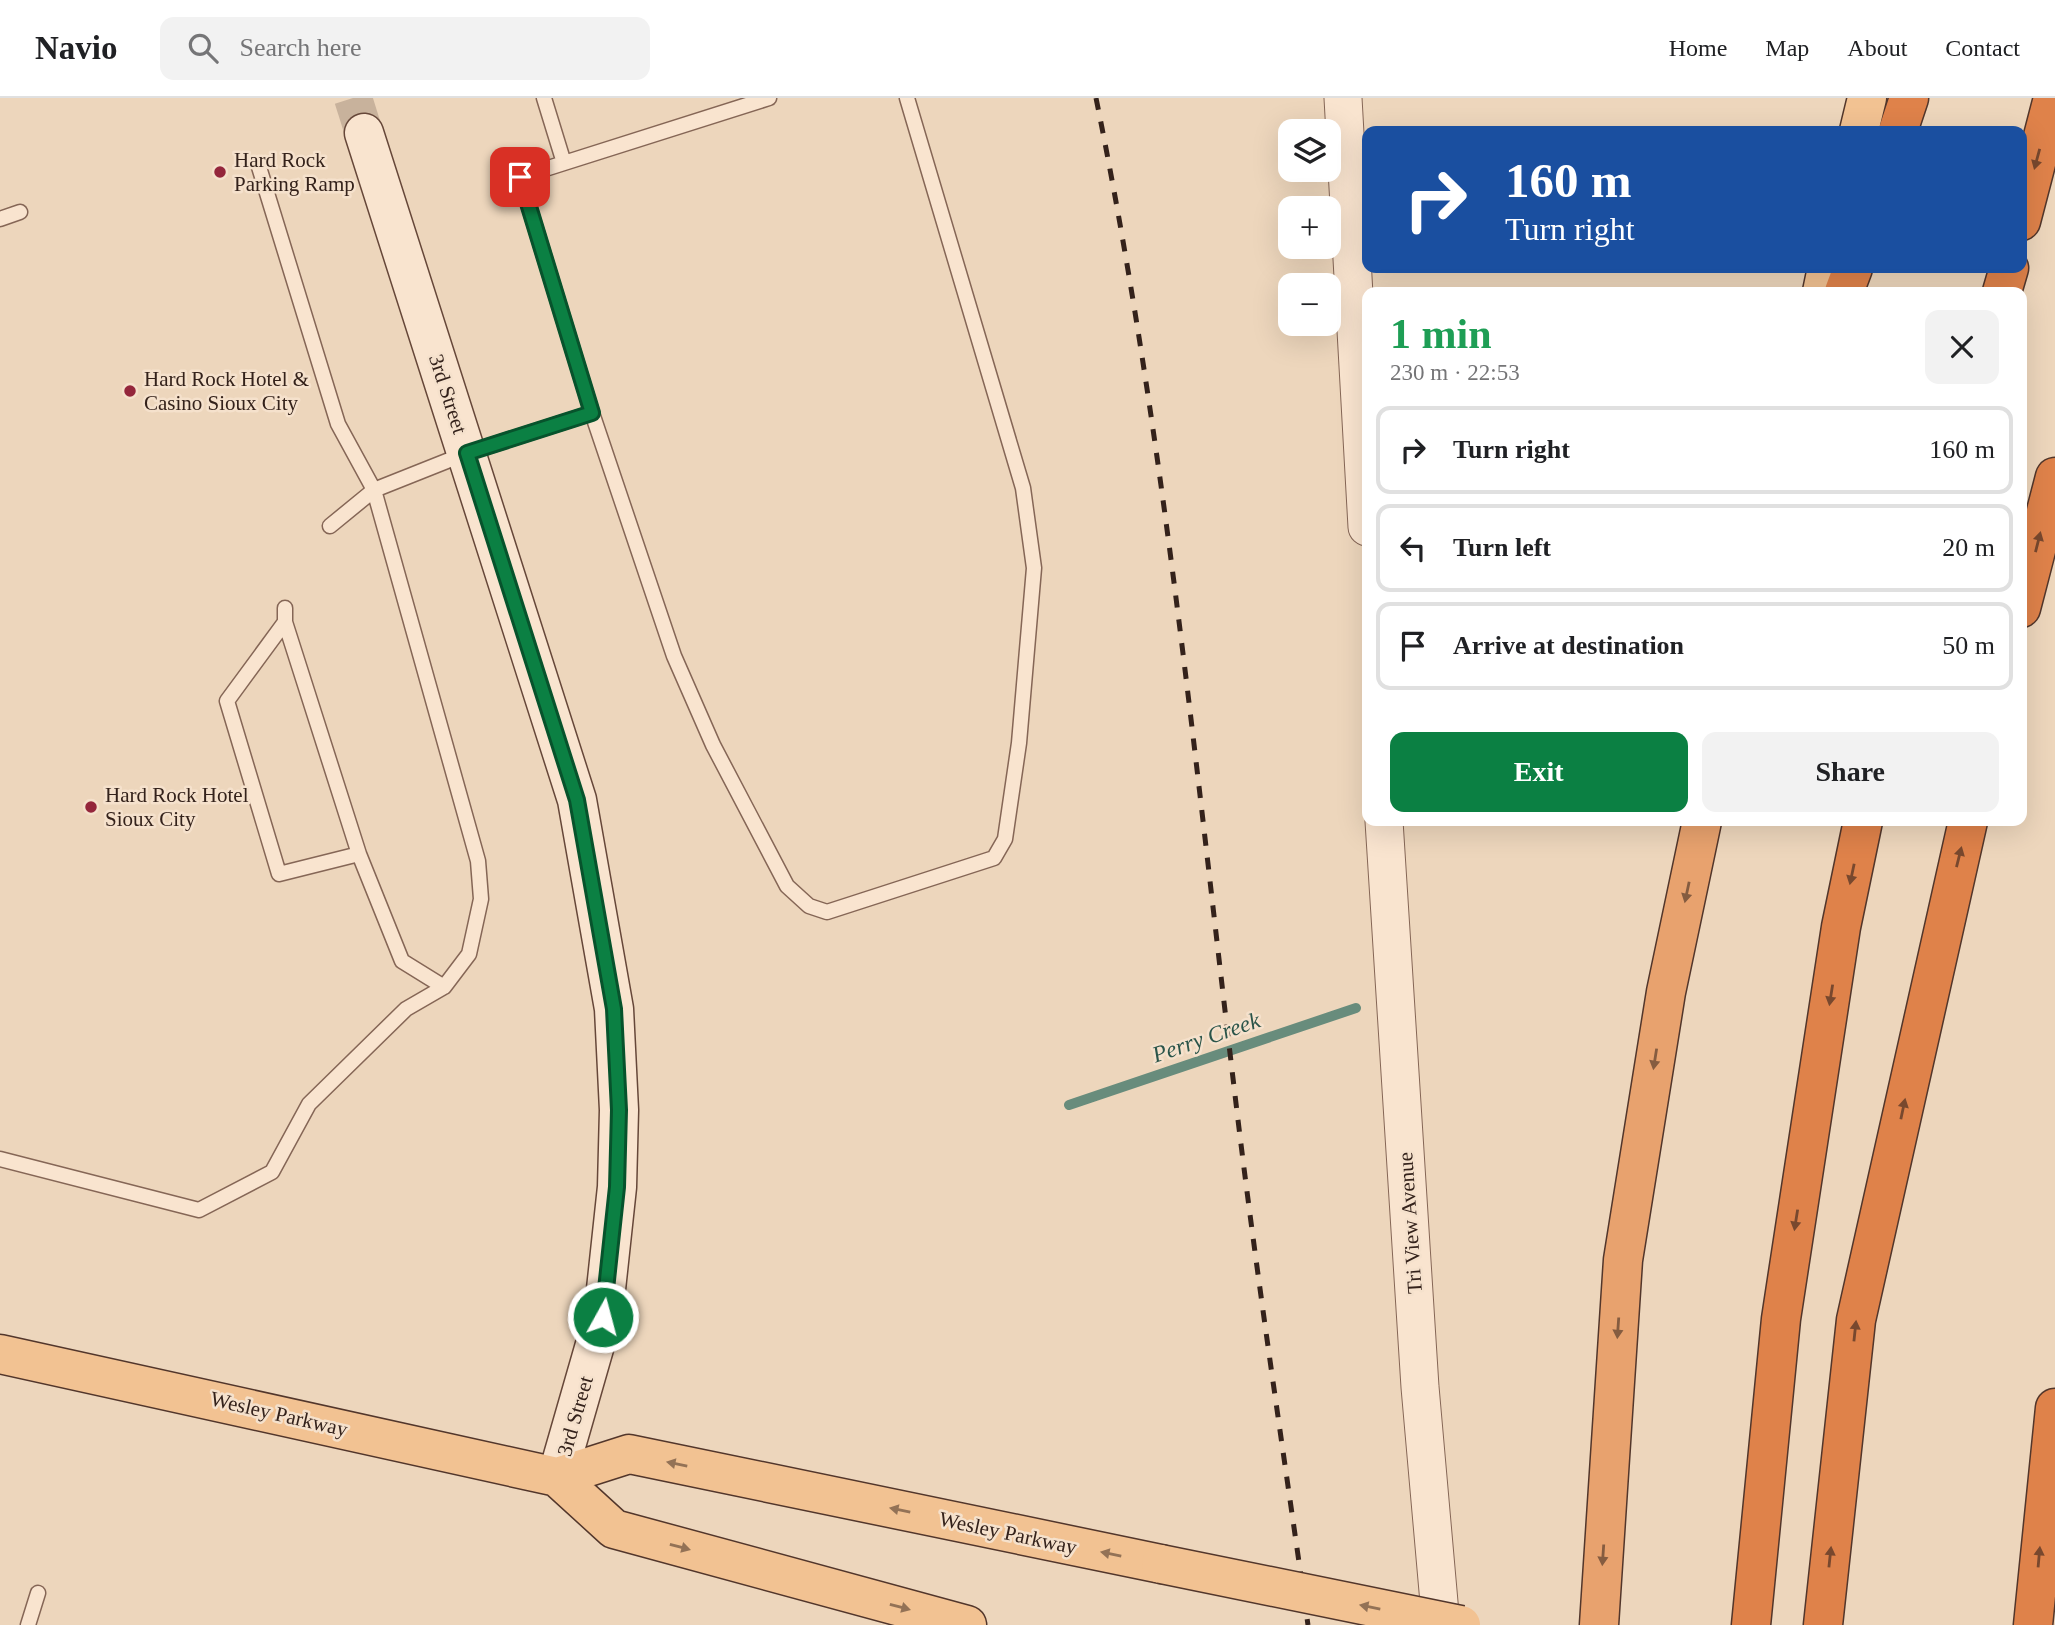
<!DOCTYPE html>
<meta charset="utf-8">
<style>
body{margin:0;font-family:Georgia,serif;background:#f2f2f2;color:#202124;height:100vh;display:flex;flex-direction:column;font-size:26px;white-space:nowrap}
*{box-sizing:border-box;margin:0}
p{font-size:23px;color:#757577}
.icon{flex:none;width:38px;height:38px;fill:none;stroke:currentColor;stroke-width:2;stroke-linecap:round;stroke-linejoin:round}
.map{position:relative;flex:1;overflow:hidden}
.panel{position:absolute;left:1362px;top:189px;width:665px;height:539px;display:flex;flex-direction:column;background:#fff;border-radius:14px;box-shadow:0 7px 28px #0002}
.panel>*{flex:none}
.hud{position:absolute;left:1362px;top:28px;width:665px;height:147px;border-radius:14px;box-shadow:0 7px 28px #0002;background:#1a4fa0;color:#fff;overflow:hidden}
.controls{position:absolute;left:1278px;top:21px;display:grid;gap:14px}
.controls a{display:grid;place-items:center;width:63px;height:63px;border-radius:14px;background:#fff;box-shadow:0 7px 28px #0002;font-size:35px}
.pin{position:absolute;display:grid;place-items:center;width:60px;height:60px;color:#fff;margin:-30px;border-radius:14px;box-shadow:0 4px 10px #0006}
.me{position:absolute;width:77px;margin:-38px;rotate:7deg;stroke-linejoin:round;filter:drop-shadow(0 0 5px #0008)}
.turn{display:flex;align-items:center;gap:24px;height:147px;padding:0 28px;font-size:32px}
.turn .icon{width:91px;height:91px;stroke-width:2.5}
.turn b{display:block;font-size:49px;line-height:60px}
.round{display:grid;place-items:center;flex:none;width:74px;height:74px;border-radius:14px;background:#f2f2f2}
.summary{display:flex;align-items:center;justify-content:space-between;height:119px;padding:0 28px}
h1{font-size:42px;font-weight:600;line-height:52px;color:#1e9e55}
.action{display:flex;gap:14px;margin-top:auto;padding:14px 28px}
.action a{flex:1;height:80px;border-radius:14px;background:#0b8043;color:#fff;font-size:28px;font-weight:600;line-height:80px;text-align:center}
.action a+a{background:#f2f2f2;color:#202124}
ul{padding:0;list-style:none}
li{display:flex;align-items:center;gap:21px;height:88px;margin:0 14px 10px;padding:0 14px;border:4px solid #e0e0e0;border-radius:14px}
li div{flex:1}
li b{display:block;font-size:26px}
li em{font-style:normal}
header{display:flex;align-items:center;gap:42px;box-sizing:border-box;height:98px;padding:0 35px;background:#fff;border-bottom:2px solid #e0e0e0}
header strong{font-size:33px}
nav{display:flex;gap:38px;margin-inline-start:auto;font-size:24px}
.search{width:490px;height:63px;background:#f2f2f2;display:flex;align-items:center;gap:18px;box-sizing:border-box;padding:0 24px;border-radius:14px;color:#757577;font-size:26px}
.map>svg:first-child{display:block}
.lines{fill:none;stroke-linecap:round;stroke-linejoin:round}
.stream{stroke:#688c7c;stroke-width:10}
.secondary-tunnel{stroke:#c8b29c;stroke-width:38;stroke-dasharray:38 19;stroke-linecap:butt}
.service-casing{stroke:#856656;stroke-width:17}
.tertiary-casing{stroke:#856656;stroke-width:39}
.secondary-casing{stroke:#664739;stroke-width:41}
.primary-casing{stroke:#52362b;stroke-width:41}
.trunk-casing{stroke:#52362b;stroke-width:41}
.motorway-casing{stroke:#52362b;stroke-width:41}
.service{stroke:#f9e4cf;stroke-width:14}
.tertiary{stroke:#f9e4cf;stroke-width:37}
.secondary{stroke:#f9e4cf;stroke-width:38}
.primary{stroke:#f2c292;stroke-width:38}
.trunk{stroke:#e8a26e;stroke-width:38}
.motorway{stroke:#df824a;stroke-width:38}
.rail{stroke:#34221b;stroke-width:5;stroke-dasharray:12 12;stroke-linecap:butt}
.primary-bridge-casing{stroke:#52362b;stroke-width:41;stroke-linecap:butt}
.primary-bridge{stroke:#f2c292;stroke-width:38}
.oneway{fill:#78482e}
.oneway2{fill:#855c40}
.oneway3{fill:#937256}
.route-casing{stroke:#07532c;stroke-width:18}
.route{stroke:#0b8043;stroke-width:12}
.poi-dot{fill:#94263b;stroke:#f5e1cc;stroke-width:2.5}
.labels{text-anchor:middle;stroke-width:5;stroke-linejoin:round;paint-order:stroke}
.poi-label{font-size:21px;fill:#34221b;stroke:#f5e1cc;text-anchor:start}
.street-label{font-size:21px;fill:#34221b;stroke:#f5e1cc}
.water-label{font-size:23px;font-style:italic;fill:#2a5449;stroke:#f5e1cc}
</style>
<header>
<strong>Navio</strong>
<div class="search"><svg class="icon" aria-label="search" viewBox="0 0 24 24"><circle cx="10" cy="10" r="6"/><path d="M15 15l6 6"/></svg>Search here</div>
<nav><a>Home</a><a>Map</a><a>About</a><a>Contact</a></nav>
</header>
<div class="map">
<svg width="2055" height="1527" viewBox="0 0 2055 1527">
<rect width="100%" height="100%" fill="#edd6bc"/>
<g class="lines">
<path class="stream" d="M 1069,1007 L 1356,910"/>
<path class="secondary-tunnel" d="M 353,0 L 364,35"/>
<defs>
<path id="service" d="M 564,65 L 769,0
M 259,69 L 338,326 L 374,392 L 467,355 L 592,315 L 520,79 L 564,65 L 544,0
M 0,121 L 20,114
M 592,315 L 674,558 L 713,647 L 787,788 L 809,808 L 827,814 L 994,760 L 1005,741 L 1019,645 L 1034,470 L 1023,390 L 907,0
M 285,510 L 285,524 L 227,603 L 279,776 L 359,756 L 402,863 L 444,889
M 285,524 L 359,756
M 0,1061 L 199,1112 L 272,1074 L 309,1006 L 406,911 L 444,889 L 469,856 L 481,801 L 478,763 L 374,392 L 330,428
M 28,1527 L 38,1495"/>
<path id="tertiary" d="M 1343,0 L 1367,429
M 1384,723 L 1420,1289 L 1441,1527"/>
<path id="secondary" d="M 364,35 L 577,702 L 614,911 L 619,1012 L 617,1089 L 603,1219 L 557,1379"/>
<path id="primary" d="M 1859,33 L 1867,0
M 1822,194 L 1827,170
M 0,1256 L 557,1379 L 614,1431 L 967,1527
M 557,1379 L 629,1356 L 1161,1466"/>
<path id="trunk" d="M 1599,1527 L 1623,1162 L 1666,894 L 1702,723"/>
<path id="motorway" d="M 1898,33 L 1909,0
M 2021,123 L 2053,0
M 1844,194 L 1853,170
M 2002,194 L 2009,170
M 2021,510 L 2055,379
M 1751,1527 L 1781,1221 L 1841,829 L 1863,723
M 1823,1527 L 1856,1222 L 1968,723
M 2033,1527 L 2055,1310"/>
</defs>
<use href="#service" class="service-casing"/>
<use href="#tertiary" class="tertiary-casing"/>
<use href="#secondary" class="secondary-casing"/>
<use href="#primary" class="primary-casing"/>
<use href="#trunk" class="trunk-casing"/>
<use href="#motorway" class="motorway-casing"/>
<use href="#service" class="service"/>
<use href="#tertiary" class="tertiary"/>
<use href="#secondary" class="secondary"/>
<use href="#primary" class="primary"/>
<use href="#trunk" class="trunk"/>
<use href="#motorway" class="motorway"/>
<path class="rail" d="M 1096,0 C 1163,329 1195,664 1235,997 C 1256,1174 1283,1351 1308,1527"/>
<defs>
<path id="primary-bridge" d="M 1161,1466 L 1461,1527"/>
</defs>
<use href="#primary-bridge" class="primary-bridge-casing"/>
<use href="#primary-bridge" class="primary-bridge"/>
</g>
<defs><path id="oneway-solid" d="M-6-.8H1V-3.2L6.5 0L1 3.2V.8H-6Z" transform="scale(1.75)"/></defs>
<g class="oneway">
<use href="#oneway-solid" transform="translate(2037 61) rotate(105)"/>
<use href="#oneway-solid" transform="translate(2038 444) rotate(-76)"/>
<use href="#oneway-solid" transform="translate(1959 759) rotate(-76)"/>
<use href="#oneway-solid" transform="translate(1852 776) rotate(102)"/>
<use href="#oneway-solid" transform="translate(1831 897) rotate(99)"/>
<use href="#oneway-solid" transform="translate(1903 1011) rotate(-78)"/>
<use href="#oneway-solid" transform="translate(1796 1122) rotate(99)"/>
<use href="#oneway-solid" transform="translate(1855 1233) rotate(-84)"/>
<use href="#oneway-solid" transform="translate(1830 1459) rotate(-84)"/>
<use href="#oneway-solid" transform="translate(2039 1459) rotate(-85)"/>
</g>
<g class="oneway2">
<use href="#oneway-solid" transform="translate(1687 794) rotate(102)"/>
<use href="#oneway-solid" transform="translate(1655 961) rotate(99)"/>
<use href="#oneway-solid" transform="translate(1618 1230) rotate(94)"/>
<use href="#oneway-solid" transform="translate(1603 1457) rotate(94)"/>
</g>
<g class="oneway3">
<use href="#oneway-solid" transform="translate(677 1366) rotate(-168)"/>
<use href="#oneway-solid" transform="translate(900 1412) rotate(-168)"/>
<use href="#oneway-solid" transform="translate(680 1449) rotate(15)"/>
<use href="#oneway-solid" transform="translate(1111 1456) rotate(-168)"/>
<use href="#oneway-solid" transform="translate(900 1509) rotate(15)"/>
<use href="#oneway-solid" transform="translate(1370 1509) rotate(-169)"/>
</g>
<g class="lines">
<defs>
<path id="route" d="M 520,79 L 592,315 L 467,355 L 577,702 L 614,911 L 619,1012 L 617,1089 L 603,1219"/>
</defs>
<use href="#route" class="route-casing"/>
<use href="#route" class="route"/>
</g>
<g class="poi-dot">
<circle cx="220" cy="74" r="7"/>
<circle cx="130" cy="293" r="7"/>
<circle cx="91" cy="709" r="7"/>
</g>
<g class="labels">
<g class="poi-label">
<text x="234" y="69">Hard Rock<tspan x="234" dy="24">Parking Ramp</tspan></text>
<text x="144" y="288">Hard Rock Hotel &amp;<tspan x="144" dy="24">Casino Sioux City</tspan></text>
<text x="105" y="704">Hard Rock Hotel<tspan x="105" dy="24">Sioux City</tspan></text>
</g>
<g class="street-label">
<text transform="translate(448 296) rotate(72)" y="7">3rd Street</text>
<text transform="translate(1410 1125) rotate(-94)" y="7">Tri View Avenue</text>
<text transform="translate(279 1316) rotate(13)" y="7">Wesley Parkway</text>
<text transform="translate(575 1318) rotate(-74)" y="7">3rd Street</text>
<text transform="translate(1008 1435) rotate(12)" y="7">Wesley Parkway</text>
</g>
<g class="water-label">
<text transform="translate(1206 939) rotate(-19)" y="8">Perry Creek</text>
</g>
</g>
</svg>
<div class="controls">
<a><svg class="icon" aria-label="layers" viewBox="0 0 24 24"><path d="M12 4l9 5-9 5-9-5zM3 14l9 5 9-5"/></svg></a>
<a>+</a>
<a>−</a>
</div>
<div class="pin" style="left:520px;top:79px;background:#d93025"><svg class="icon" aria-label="arrive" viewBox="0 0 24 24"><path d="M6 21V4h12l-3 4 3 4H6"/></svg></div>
<svg class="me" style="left:603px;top:1219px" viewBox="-20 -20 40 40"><circle r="17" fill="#0b8043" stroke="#fff" stroke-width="3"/><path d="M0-11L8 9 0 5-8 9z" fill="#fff"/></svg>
<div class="hud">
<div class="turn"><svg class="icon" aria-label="right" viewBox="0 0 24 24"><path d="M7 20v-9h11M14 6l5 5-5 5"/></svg><div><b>160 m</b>Turn right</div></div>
</div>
<section class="panel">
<div class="summary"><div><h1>1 min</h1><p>230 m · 22:53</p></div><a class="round"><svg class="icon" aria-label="close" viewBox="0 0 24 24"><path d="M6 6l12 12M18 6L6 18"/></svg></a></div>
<ul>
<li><svg class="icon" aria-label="right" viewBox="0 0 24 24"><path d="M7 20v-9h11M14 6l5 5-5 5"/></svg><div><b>Turn right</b></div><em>160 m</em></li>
<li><svg class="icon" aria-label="left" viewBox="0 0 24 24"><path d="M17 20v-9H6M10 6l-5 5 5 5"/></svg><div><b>Turn left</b></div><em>20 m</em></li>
<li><svg class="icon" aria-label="arrive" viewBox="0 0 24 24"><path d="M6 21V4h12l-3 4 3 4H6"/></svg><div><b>Arrive at destination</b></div><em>50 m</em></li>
</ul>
<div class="action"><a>Exit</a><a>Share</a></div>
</section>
</div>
